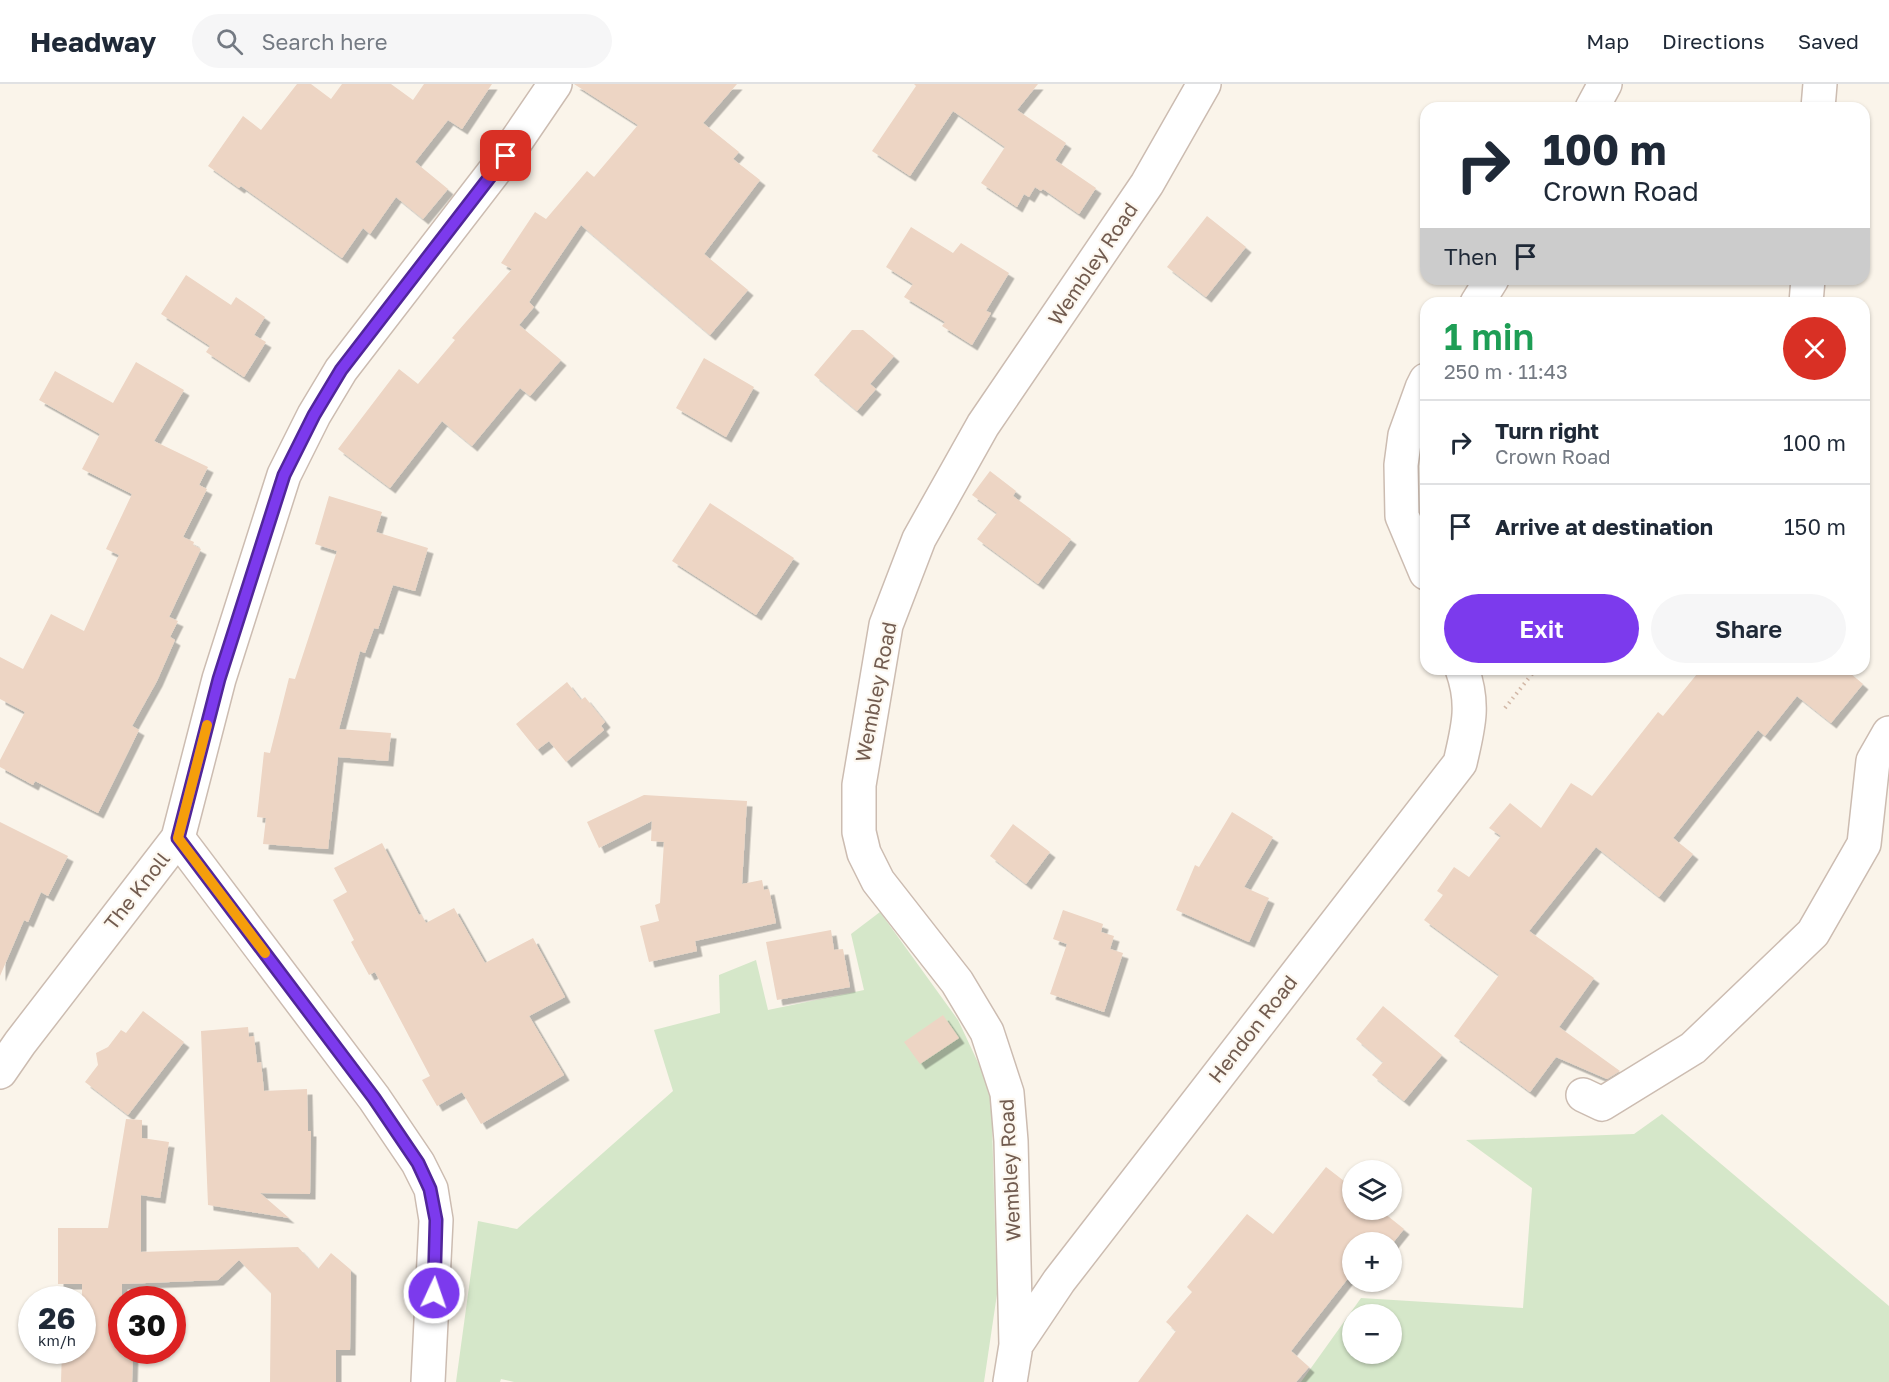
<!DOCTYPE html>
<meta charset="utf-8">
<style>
body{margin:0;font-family:"Golos Text",sans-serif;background:#f6f6f7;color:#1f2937;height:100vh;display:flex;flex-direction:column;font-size:22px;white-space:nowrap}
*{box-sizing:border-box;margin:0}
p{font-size:20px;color:#747a83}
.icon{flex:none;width:33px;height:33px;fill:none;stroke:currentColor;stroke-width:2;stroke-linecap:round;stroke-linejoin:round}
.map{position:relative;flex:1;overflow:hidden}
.drawer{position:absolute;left:1420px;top:213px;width:450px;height:378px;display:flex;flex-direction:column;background:#fff;border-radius:18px;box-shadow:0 2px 4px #0004}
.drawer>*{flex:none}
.banner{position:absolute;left:1420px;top:18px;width:450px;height:183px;border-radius:18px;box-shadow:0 2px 4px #0004;background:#fff;color:#1f2937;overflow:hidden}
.buttons{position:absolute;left:1342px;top:1076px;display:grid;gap:12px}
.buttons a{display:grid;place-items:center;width:60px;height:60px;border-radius:50%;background:#fff;box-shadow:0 2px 4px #0004;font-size:30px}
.speed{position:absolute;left:18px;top:1202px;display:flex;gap:12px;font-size:30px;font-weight:700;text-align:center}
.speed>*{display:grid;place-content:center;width:78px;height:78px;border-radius:50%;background:#fff;box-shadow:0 2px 4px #0004;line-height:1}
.speed small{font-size:15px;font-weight:400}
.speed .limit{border:9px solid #d22;background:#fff;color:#111}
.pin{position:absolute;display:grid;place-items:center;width:51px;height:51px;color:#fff;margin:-26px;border-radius:12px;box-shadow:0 3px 9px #0006}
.me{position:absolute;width:66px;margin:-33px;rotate:3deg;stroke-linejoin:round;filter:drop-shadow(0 0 4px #0008)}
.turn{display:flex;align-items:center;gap:21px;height:126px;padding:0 24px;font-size:27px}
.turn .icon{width:78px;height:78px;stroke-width:2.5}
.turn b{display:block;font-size:42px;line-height:51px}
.then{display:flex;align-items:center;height:57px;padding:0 24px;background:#0003;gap:12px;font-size:22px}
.round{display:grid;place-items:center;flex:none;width:63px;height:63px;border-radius:32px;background:#f6f6f7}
.head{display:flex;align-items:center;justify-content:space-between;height:102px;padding:0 24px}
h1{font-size:36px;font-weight:600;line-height:45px;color:#1e9e55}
.primary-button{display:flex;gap:12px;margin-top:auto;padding:12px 24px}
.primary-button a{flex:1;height:69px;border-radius:36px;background:#7c3aed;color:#fff;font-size:24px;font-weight:600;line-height:69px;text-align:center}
.primary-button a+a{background:#f6f6f7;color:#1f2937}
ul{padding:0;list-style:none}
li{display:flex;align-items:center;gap:18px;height:84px;padding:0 24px;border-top:2px solid #e0e1e3}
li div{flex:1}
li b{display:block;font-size:22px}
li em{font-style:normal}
header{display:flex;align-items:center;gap:36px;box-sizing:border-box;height:84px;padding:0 30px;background:#fff;border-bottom:2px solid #e0e1e3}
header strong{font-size:28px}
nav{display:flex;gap:33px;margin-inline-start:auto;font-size:21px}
.search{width:420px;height:54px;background:#f6f6f7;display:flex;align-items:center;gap:15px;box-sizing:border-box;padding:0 21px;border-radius:33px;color:#747a83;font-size:22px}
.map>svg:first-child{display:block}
.green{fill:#d5e7c9;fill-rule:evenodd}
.building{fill:#edd5c4;filter:url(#shadow)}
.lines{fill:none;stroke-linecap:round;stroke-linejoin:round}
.minor-casing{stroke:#ccbcb1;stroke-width:36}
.path{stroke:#d2b8a7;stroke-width:4;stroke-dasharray:1.5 4.5;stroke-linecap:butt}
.minor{stroke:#fff;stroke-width:33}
.route-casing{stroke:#51269a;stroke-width:15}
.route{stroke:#7c3aed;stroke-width:10}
.slow{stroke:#f59e0b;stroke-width:10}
.labels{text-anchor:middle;stroke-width:4.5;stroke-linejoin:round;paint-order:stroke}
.street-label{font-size:20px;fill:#725c50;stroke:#fdf8f0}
</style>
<header>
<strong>Headway</strong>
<div class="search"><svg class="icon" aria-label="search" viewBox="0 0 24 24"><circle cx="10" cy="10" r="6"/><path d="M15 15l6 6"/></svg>Search here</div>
<nav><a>Map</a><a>Directions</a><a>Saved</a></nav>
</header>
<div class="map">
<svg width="1889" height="1298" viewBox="0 0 1889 1298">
<defs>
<filter id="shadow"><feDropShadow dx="5.5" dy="5.5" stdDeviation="0" flood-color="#0004"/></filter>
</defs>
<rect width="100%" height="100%" fill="#faf4ea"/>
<path class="green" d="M 880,828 L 958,936 L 991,1006 L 997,1210 L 984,1298 L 514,1298 L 501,1295 L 500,1298 L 456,1298 L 478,1137 L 517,1145 L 673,1007 L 654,946 L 720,929 L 719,891 L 756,876 L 768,926 L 864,906 L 851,850 Z
M 1662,1030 L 1889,1222 L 1889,1298 L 1301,1298 L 1361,1214 L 1523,1224 L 1532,1104 L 1466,1056 L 1634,1050 ZM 1353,1230 L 1392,1230 L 1392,1269 L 1353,1269 Z"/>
<path class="building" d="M 297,0 L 311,0 L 331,15 L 342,0 L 391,0 L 413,16 L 424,0 L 492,0 L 462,45 L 448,36 L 415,78 L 448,105 L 423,135 L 396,113 L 370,150 L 363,144 L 342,174 L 241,102 L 239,104 L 208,82 L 243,32 L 261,46 Z
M 574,0 L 737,0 L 703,39 L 739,68 L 733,75 L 760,96 L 704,170 L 748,206 L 710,251 L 581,141 L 529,218 L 534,223 L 519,241 L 561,276 L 530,312 L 520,304 L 472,362 L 442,337 L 390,404 L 338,365 L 399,285 L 418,300 L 455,256 L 452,254 L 512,185 L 501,179 L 535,128 L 546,135 L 587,87 L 594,93 L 638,41 Z
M 914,0 L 1038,0 L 1017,26 L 1066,59 L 1055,76 L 1096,104 L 1079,130 L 1043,105 L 1041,107 L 1035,103 L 1029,113 L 1024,110 L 1017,123 L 981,99 L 1005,63 L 953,27 L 910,92 L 872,67 L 916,2 Z
M 1207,132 L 1246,163 L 1206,213 L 1167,183 Z
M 911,143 L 953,169 L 961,159 L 1009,189 L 986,227 L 991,229 L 972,261 L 942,242 L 945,238 L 904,213 L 913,200 L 886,183 Z
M 186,191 L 231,221 L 236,213 L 265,233 L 254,251 L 266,258 L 244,293 L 206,268 L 210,262 L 161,230 Z
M 852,246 L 863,246 L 894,272 L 870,300 L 876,305 L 857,327 L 814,291 Z
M 704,274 L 754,303 L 726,353 L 676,324 Z
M 136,278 L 184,306 L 154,357 L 208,383 L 199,401 L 207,405 L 183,453 L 194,458 L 193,461 L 201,465 L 169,533 L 178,537 L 170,553 L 175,556 L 157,597 L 132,642 L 139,646 L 98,729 L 35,697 L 33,701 L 0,683 L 0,676 L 25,628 L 0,615 L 0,573 L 23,585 L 51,530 L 84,547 L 119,471 L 106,465 L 132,410 L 82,385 L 100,350 L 39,316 L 55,287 L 113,319 Z
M 990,387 L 1016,407 L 1013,412 L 1071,455 L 1038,500 L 977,455 L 997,429 L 972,411 Z
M 329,412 L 382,428 L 376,448 L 428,464 L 415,507 L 393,501 L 378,545 L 374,544 L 365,569 L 360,567 L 339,645 L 391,649 L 388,677 L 338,673 L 328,765 L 263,760 L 266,734 L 257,733 L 264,668 L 270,669 L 289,594 L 295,595 L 337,467 L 315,460 Z
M 710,419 L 794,474 L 756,531 L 672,477 Z
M 1701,585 L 1845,585 L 1863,600 L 1831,639 L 1797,612 L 1765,652 L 1758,646 L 1673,754 L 1693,770 L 1659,813 L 1596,763 L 1529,847 L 1594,894 L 1559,943 L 1620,987 L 1607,995 L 1556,973 L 1530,1008 L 1454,952 L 1499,891 L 1424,836 L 1443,811 L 1437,807 L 1454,783 L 1469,793 L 1501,752 L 1489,744 L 1510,719 L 1541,744 L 1571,699 L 1592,712 L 1658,628 L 1663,632 Z
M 567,598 L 581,616 L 585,613 L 605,638 L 601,642 L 604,646 L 566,678 L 549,657 L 537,666 L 516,640 Z
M 644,711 L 747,717 L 742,800 L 762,796 L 764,806 L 769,805 L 776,839 L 695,857 L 697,867 L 649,878 L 640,842 L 659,837 L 655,821 L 660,819 L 664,758 L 651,757 L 652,737 L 599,764 L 587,738 Z
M 1232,728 L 1273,753 L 1244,803 L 1269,814 L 1249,858 L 1176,826 L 1195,781 L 1199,783 Z
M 0,738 L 68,772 L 48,812 L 41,808 L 28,838 L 24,836 L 0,892 Z
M 1013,740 L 1050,768 L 1026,800 L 990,772 Z
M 382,759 L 419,831 L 421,830 L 426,839 L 454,824 L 485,879 L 533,854 L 565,913 L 529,932 L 564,991 L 481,1040 L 462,1008 L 437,1022 L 422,996 L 430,992 L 375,888 L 369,891 L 351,858 L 354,856 L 333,816 L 347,808 L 334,784 Z
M 1063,826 L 1103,840 L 1101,848 L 1114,852 L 1110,865 L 1123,869 L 1104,928 L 1050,910 L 1067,860 L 1053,855 Z
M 831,846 L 834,866 L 843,865 L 850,903 L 777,916 L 766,858 Z
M 1383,922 L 1442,971 L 1404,1017 L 1372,991 L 1383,978 L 1356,955 Z
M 143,927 L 184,958 L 128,1031 L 85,998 L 98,981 L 96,969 L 108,963 L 121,946 L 126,949 Z
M 943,931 L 959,954 L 920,980 L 904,958 Z
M 248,943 L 249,953 L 254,952 L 257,979 L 261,978 L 264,1007 L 307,1005 L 308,1047 L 311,1047 L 310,1110 L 260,1109 L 289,1134 L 208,1121 L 201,947 Z
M 126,1035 L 142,1036 L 142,1054 L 169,1058 L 160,1114 L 141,1111 L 141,1168 L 298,1163 L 318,1185 L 331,1169 L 351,1186 L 350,1266 L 336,1266 L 336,1298 L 270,1298 L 271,1209 L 239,1176 L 218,1196 L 122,1200 L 122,1266 L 133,1266 L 132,1298 L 61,1298 L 62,1266 L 82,1266 L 82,1200 L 58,1200 L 58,1144 L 108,1144 Z
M 1326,1083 L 1353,1104 L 1353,1125 L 1379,1125 L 1404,1145 L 1392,1160 L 1392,1158 L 1353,1158 L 1353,1188 L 1291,1267 L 1309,1283 L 1296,1298 L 1138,1298 L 1176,1247 L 1166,1238 L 1192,1208 L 1187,1203 L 1247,1130 L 1273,1150 Z"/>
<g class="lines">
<defs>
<path id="minor" d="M 1592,24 L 1605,0
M 1818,24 L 1820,0
M 1477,219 L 1492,195
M 1806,219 L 1808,195
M 1426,296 L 1422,304 L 1405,351 L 1401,381 L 1402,432 L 1426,489
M 178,754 L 374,1014 L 418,1079 L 431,1105 L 436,1136 L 428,1298
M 0,988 L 20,959 L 178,754 L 219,595 L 284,391 L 314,331 L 341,286 L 506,72 L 555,0
M 1583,1011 L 1602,1020 L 1693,964 L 1813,849 L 1864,760 L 1873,677 L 1889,649
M 1016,1261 L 1011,1057 L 1007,1009 L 987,948 L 957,898 L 878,797 L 864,769 L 859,748 L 859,701 L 886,541 L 919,455 L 983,341 L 1147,100 L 1204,0
M 1010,1298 L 1016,1261 L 1059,1197 L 1460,679 C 1468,644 1475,621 1462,585"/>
</defs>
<use href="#minor" class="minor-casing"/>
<path class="path" d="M 1505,624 L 1536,585"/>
<use href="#minor" class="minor"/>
</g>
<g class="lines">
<defs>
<path id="route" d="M 434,1209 L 436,1136 L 430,1105 L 418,1079 L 374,1014 L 178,754 L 219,595 L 284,391 L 314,331 L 341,286 L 506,72"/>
</defs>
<use href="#route" class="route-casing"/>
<use href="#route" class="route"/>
<path class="slow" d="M 207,641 L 178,754 L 265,869"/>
</g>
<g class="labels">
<g class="street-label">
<text transform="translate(1093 180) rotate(-56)" y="7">Wembley Road</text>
<text transform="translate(876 608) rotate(-79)" y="7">Wembley Road</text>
<text transform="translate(137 807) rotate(-52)" y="7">The Knoll</text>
<text transform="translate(1253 945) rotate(-52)" y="7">Hendon Road</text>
<text transform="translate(1010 1086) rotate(-93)" y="7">Wembley Road</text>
</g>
</g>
</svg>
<div class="buttons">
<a><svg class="icon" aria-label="layers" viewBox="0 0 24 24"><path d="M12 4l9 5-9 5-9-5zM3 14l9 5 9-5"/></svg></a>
<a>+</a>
<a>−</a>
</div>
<div class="speed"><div>26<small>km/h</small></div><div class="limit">30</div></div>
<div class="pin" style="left:506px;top:72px;background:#d93025"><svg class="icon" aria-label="arrive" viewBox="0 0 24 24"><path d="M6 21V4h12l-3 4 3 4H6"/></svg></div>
<svg class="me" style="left:434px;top:1209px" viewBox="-20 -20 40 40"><circle r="17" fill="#7c3aed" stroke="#fff" stroke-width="3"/><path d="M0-11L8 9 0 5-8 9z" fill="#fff"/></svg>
<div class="banner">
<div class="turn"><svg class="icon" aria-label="right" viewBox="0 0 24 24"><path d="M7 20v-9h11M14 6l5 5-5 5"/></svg><div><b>100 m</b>Crown Road</div></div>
<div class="then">Then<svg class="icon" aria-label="arrive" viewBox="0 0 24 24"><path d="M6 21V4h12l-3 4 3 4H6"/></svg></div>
</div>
<section class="drawer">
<div class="head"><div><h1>1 min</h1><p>250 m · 11:43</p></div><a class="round" style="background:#d93025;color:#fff"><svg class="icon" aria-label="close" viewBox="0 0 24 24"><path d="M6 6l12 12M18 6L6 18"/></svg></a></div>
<ul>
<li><svg class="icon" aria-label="right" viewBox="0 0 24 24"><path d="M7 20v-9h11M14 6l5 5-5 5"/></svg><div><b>Turn right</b><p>Crown Road</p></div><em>100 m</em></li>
<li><svg class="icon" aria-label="arrive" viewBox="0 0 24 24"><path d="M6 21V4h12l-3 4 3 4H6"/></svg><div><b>Arrive at destination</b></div><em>150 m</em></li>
</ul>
<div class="primary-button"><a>Exit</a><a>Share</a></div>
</section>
</div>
